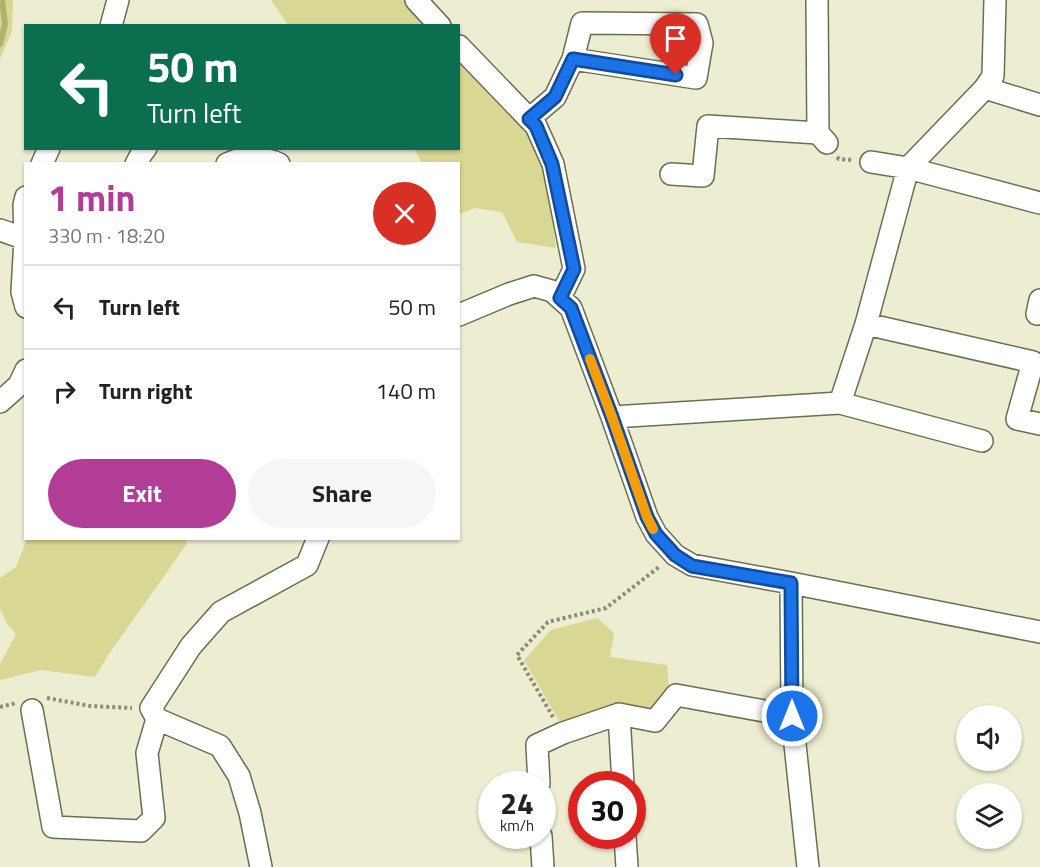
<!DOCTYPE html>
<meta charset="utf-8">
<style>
body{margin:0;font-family:"Titillium Web",sans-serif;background:#f6f6f6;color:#222;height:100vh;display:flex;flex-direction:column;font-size:22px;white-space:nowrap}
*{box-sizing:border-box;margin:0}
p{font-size:20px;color:#767676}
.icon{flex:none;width:33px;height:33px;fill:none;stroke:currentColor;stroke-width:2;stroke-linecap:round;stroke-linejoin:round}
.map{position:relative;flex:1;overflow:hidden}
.drawer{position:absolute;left:24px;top:162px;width:436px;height:378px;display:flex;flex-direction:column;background:#fff;border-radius:0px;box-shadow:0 2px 4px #0004}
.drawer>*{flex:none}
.top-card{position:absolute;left:24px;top:24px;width:436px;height:126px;border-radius:0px;box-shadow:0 2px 4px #0004;background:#0b6e4f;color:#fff;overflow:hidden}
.buttons{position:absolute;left:956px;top:705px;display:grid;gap:12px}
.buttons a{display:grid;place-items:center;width:66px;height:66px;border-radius:50%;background:#fff;box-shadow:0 2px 4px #0004;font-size:30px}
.speed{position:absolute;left:478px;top:771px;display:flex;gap:12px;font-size:30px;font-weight:700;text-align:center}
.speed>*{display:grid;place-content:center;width:78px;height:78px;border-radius:50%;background:#fff;box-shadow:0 2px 4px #0004;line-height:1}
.speed small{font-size:15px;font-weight:400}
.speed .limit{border:9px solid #d22;background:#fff;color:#111}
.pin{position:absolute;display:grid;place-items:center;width:51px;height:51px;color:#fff;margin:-62px -26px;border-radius:50% 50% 50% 0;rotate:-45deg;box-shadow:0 0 6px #0007}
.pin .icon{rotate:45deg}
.me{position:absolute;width:66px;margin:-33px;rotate:0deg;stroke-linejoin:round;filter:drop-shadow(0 0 4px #0008)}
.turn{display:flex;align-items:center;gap:21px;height:126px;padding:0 24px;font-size:27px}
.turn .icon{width:78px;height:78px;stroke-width:2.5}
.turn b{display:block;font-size:42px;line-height:51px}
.round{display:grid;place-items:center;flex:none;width:63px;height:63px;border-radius:32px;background:#f6f6f6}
.head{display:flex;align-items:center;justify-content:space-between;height:102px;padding:0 24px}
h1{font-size:36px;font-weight:700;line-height:45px;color:#b13d96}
.cta{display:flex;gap:12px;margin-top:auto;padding:12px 24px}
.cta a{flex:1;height:69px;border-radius:36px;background:#b13d96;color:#fff;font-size:24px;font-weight:700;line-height:69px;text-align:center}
.cta a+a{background:#f6f6f6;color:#222}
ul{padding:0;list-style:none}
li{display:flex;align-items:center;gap:18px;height:84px;padding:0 24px;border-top:2px solid #e0e0e0}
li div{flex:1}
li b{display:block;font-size:22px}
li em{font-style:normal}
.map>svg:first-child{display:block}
.green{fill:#d8d794}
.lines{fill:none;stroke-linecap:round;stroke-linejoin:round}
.stream{stroke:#b2b16e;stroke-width:6}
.minor-casing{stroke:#6d6d54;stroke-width:24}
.path{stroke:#8b8b77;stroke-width:4;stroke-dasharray:3 3;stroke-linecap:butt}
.minor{stroke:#fff;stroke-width:21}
.route-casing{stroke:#114b97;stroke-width:15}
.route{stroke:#1a73e8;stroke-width:10}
.slow{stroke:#f59e0b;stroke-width:10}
</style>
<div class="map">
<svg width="1040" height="867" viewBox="0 0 1040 867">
<rect width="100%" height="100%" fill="#ededd1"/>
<path class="green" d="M 0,0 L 13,0 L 12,31 L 0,59 Z
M 271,0 L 404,0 L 431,25 L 288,25 Z
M 459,52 L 513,103 L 544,154 L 556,248 L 517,242 L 502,212 L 475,208 L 459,214 L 459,164 L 422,163 L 414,149 L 459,148 Z
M 27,539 L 27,538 L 187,539 L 186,545 L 109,654 L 95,677 L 41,670 L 0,680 L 0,664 L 16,634 L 8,625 L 0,609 L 0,578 L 16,567 Z
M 597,618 L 614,633 L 610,657 L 667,665 L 669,689 L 652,712 L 562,726 L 524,660 L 551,630 Z"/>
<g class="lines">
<path class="stream" d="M 0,44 L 5,24 L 2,0"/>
<defs>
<path id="minor" d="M 416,0 L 440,26
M 817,0 L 818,133
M 111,26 L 118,0
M 459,46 L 536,126 L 553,164 L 574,269 L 560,298
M 985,88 L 1040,105
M 529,119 L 555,97 L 573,59 L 582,23 L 697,24 L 702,43 L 696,78 L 573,59
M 871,162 L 908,168 L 1040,203
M 42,164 L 49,148
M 136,164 L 142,153 L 146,148
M 227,164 C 243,156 263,156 279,164
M 671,174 L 703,176 L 708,126 L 818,133 L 827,143
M 26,197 L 24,205 L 25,239 L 22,292 L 26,307
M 0,230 L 26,239
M 1037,314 L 1040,300
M 459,315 L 509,294 L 534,286 L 552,291 L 571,308 L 612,417 L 647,517 L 656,534 L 675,555 L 692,565 L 791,583 L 1040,632
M 866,324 L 1033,362 L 1017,419 L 1040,424
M 0,402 L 19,385 L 26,370
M 840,403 L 982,441
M 612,417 L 840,403 L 866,324 L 908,168 L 985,88 L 993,76 L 995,0
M 791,583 L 792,716 L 808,867
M 32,710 L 53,827 L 141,831 L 154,818 L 147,753 L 157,719
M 619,714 L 623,784
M 539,784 L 537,745 L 563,733 L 619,714 L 655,721 L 676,695 L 792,716
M 541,836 L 543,867
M 625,836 L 627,867
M 261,867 L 250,813 L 239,776 L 220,746 L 157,719 L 151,708 L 191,646 L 221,612 L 307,565 L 318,538"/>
</defs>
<use href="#minor" class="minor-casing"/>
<path class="path" d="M 837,157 L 839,159 L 853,160
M 47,698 L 90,706 L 132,708
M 0,707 L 16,703
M 553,717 L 517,655 L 548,622 L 606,608 L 659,567"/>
<use href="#minor" class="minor"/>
</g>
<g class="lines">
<defs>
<path id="route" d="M 676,75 L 573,59 L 555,97 L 529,119 L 536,126 L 552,164 L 574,269 L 560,298 L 571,308 L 612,417 L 647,517 L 656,534 L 675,555 L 692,566 L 791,583 L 792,716"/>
</defs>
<use href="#route" class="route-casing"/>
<use href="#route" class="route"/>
<path class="slow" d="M 590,359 L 612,417 L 647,517 L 653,529"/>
</g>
</svg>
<div class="buttons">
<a><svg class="icon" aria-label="sound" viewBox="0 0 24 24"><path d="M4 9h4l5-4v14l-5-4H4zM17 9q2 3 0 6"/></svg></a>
<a><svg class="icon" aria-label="layers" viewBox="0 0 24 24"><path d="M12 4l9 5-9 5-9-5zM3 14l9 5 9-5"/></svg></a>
</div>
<div class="speed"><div>24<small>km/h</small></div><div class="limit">30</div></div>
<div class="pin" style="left:676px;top:75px;background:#d93025"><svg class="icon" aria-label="arrive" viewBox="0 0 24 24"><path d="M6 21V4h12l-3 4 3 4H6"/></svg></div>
<svg class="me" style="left:792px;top:716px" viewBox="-20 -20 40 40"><circle r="17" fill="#1a73e8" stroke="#fff" stroke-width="3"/><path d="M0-11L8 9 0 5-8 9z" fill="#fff"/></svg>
<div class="top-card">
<div class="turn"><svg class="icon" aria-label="left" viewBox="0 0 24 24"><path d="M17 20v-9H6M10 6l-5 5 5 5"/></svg><div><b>50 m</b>Turn left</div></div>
</div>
<section class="drawer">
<div class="head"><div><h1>1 min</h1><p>330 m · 18:20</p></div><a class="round" style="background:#d93025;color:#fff"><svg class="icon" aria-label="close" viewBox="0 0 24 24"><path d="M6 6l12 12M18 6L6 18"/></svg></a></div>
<ul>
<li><svg class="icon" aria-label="left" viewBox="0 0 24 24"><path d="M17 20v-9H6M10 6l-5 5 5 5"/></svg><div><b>Turn left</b></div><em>50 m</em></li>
<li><svg class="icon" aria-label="right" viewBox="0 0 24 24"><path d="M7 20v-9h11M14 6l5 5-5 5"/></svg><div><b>Turn right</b></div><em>140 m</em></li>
</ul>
<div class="cta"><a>Exit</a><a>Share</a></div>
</section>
</div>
